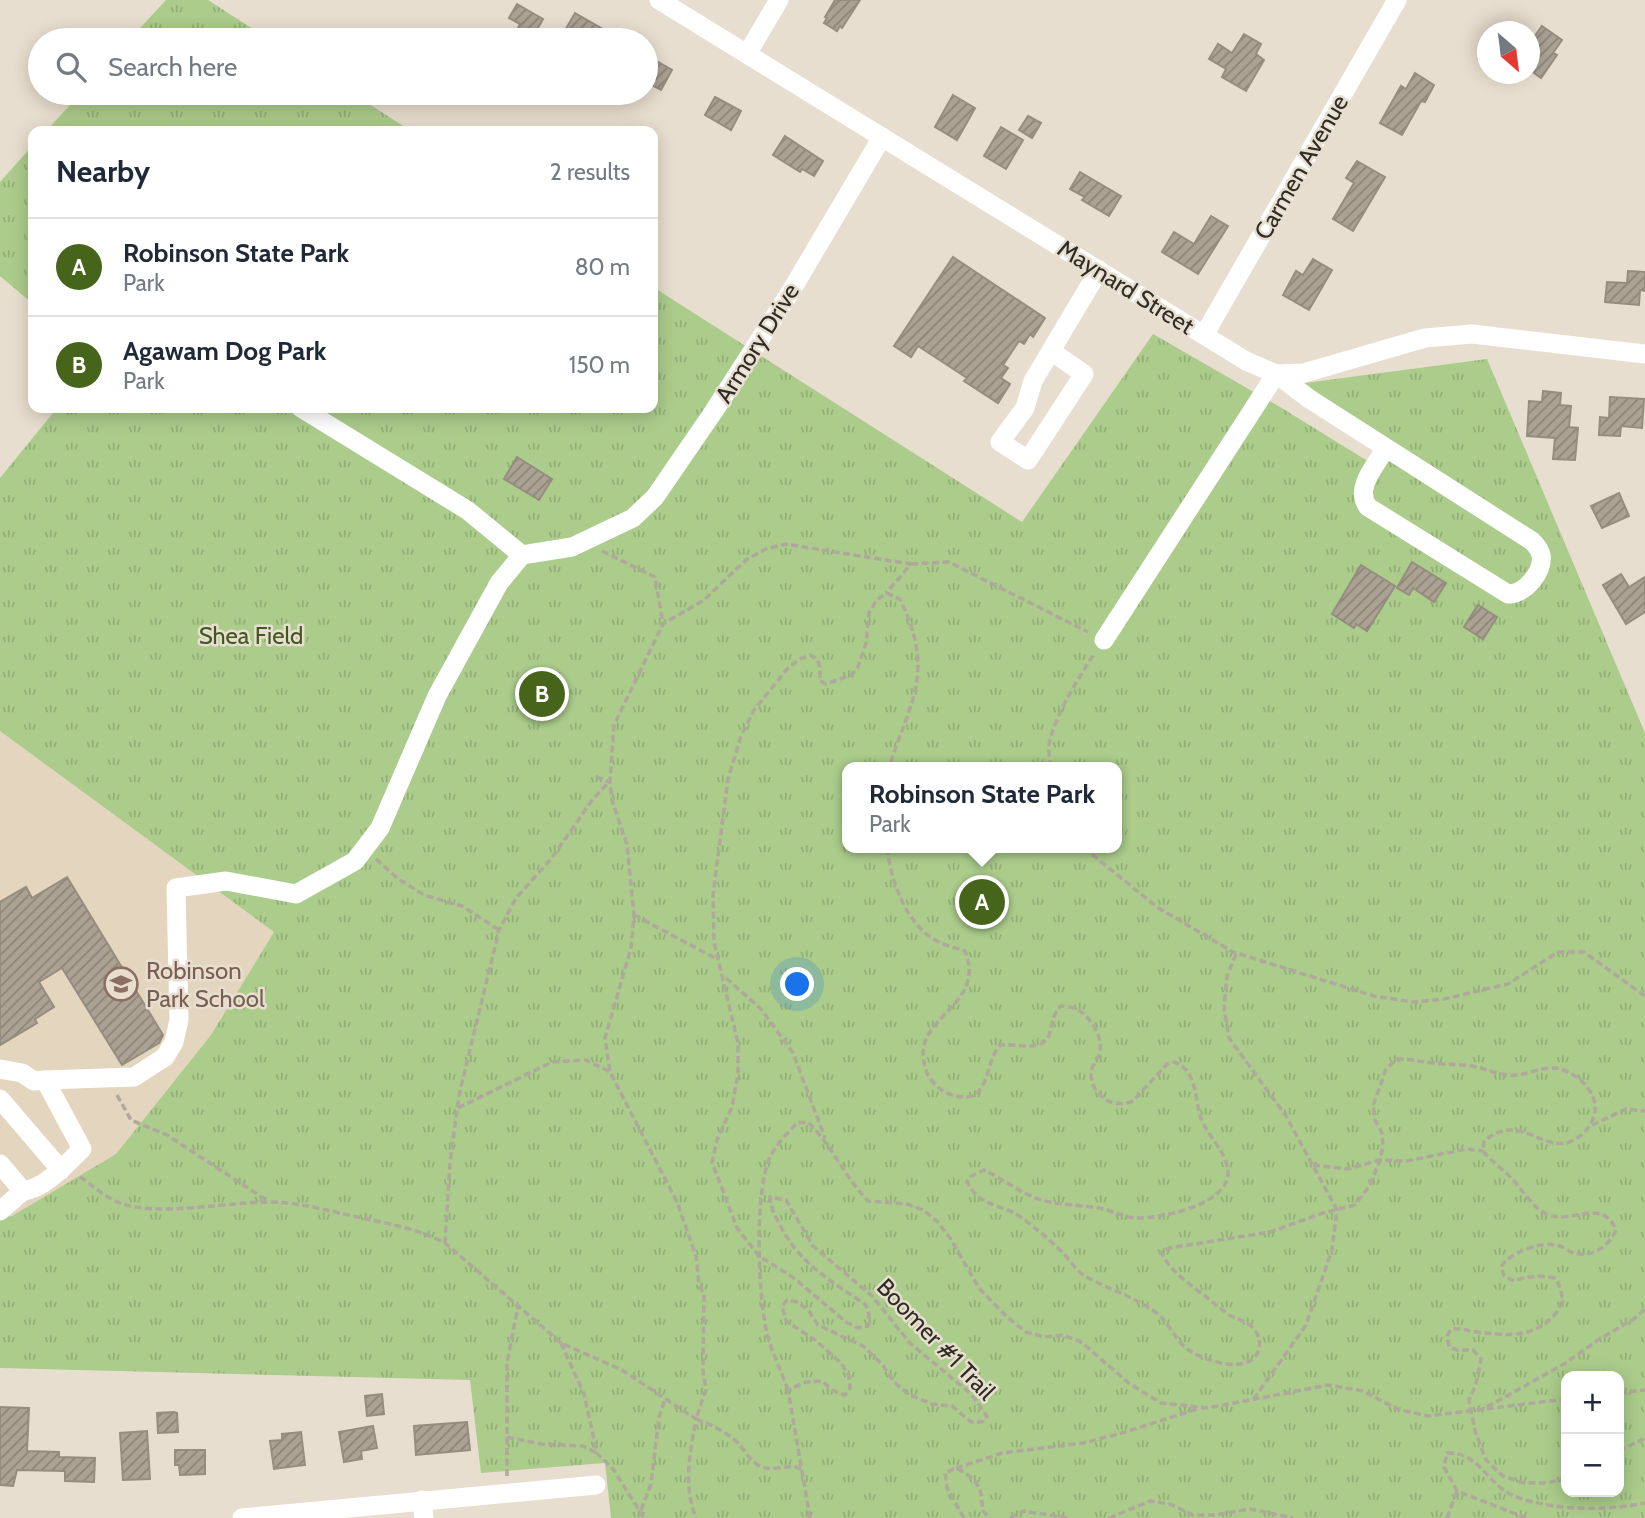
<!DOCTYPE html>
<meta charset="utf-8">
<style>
body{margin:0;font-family:Cabin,sans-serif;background:#f2f2f3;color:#1f2937}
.controls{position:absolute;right:21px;bottom:21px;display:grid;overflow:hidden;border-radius:14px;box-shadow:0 4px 18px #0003}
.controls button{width:63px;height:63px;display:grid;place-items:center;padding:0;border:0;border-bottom:2px solid #e0e1e3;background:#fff;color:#1f2937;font:35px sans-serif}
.compass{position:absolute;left:1477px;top:21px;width:63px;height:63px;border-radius:50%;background:#fff;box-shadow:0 4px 18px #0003;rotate:152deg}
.you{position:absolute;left:798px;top:985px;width:24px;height:24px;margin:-18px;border:5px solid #fff;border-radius:50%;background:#1a73e8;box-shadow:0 0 0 10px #1a73e833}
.badge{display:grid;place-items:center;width:46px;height:46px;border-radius:50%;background:#46651a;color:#fff;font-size:23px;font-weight:700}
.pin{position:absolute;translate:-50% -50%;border:4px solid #fff;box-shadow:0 2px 7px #0006}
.popup{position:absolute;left:842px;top:762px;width:280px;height:91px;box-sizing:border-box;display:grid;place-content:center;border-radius:14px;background:#fff;filter:drop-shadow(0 2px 5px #0005);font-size:23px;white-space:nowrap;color:#747a83}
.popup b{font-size:26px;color:#1f2937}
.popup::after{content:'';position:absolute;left:50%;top:100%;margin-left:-14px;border:14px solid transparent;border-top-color:#fff}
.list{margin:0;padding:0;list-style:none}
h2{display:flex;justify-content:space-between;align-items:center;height:91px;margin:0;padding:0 28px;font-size:30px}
h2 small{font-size:23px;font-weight:400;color:#747a83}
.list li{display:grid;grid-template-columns:46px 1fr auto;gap:21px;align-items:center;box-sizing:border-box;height:98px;padding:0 28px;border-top:2px solid #e0e1e3}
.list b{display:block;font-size:26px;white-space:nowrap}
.list p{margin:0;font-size:23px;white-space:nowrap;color:#747a83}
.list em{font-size:23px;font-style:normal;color:#747a83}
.icon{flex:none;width:38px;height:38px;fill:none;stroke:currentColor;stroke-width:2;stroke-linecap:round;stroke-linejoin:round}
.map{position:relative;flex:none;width:1645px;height:1518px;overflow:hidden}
.search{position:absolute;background:#fff;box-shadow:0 4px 18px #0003;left:28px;top:28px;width:630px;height:77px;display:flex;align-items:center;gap:18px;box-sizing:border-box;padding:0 24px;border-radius:38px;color:#747a83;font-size:26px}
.panel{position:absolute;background:#fff;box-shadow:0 4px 18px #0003;left:28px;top:126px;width:630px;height:287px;border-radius:14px}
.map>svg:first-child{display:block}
.built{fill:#e4d5bf}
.park{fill:url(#park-tufts);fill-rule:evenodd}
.building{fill:url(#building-hatch);stroke:#968d7f;stroke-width:2}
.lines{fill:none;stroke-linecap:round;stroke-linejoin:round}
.path{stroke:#b0a89c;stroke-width:3.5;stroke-dasharray:7 3.5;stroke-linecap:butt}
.minor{stroke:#fff;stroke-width:19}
.labels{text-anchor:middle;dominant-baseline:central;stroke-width:5;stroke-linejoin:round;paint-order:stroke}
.street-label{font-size:24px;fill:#2f2c26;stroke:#e8decf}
.park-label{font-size:24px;fill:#3e581f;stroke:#e8decf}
.education-label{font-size:24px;fill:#785e54;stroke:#e8decf;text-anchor:start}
</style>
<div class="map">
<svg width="1645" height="1518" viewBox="0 0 1645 1518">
<defs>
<pattern id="park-tufts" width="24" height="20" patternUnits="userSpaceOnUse" patternTransform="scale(1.75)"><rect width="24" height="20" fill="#abcc8b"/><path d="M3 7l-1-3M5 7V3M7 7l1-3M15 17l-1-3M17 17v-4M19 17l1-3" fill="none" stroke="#93af78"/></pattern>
<pattern id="building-hatch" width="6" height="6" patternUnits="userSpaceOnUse" patternTransform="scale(1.75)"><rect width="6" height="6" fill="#aca294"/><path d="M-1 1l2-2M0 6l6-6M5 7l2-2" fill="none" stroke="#8c8479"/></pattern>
</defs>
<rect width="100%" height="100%" fill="#e8decf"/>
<polygon class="built" points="0,731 274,932 211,1035 116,1154 12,1216 0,1218"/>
<g class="park">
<polygon points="166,0 208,0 270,40 129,40"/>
<polygon points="81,93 352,93 411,131 46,131"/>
<polygon points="33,145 33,304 0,276 0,182"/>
<path d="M653 287 1022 522 1153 334 1280 407 1366 460 1386 448 1305 383 1487 359 1645 733V1518H611L605 1463 481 1473 470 1380 0 1368V1218L12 1216 116 1154 211 1035 274 932 0 731V478L57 408H653ZM847 767H1117V848H847ZM1566 1376H1619V1492H1566Z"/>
</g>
<g class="building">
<polygon points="835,0 860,0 842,28 840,26 837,31 824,23 827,18 825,17"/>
<polygon points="517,4 543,19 532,38 517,30 520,24 509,18"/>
<polygon points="575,13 622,40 573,40 563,34"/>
<polygon points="1542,26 1562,40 1553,53 1557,55 1541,78 1530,70 1530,43"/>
<polygon points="1244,34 1261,44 1256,54 1264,60 1246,91 1222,77 1226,69 1209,59 1218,44 1232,53"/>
<polygon points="646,55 672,70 661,90 646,82"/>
<polygon points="1415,73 1434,85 1425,102 1421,101 1402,135 1380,123 1401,86 1406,89"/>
<polygon points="953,95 975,108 957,140 935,127"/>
<polygon points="715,97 741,111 731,130 705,115"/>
<polygon points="1028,116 1041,123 1032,138 1019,130"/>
<polygon points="1001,127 1023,140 1006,169 984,156"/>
<polygon points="785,136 823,161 814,176 802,169 800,172 773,155"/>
<polygon points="1357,161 1385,177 1353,231 1333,219 1354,183 1346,178"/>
<polygon points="1080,172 1121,196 1109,216 1082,200 1085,197 1070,189"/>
<polygon points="1211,216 1228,226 1198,274 1162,252 1174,232 1194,244"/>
<polygon points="953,257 1045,318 1033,337 1030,334 1024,344 1019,341 1003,365 1008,368 1001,378 1010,384 998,403 964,381 967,378 918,346 911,357 894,346"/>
<polygon points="1313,259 1332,270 1309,310 1283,295 1296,271 1303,275"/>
<polygon points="1628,271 1645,272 1645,291 1640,290 1639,305 1605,302 1607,282 1627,283"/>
<polygon points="1543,391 1561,393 1560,405 1571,406 1569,427 1578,428 1575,460 1553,459 1555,438 1527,436 1529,401 1542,402"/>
<polygon points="1610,397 1644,399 1642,428 1621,426 1620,436 1599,435 1600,417 1609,418"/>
<polygon points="517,457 552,479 539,500 504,479"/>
<polygon points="1619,493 1629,516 1602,528 1591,506"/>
<polygon points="1412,562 1446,583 1434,602 1413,588 1409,595 1397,588"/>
<polygon points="1361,565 1395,586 1367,631 1356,624 1354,628 1332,614"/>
<polygon points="1621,574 1629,587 1645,577 1645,612 1626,624 1603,585"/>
<polygon points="1478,605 1497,617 1483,639 1464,627"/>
<polygon points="67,877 163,1035 159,1043 122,1065 62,968 39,982 54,1007 35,1019 37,1023 0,1045 0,902 26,887 32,898"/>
<polygon points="382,1394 384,1414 367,1416 365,1396"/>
<polygon points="0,1407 29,1408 27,1451 59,1452 59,1457 95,1458 94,1482 65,1481 65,1471 17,1470 13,1486 0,1485"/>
<polygon points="174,1412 177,1413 178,1432 158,1433 157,1413"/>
<polygon points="467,1422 470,1450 416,1455 414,1426"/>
<polygon points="373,1426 377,1448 361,1451 362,1459 344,1462 339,1432"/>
<polygon points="147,1431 150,1479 123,1480 120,1433"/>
<polygon points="301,1432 305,1465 274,1469 270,1441 282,1440 282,1434"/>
<polygon points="175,1450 205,1450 205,1474 180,1475 179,1465 175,1465"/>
</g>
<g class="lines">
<g class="path">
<polyline points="602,551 655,577 663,624"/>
<polyline points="911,564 949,562 1088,632"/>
<path d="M1050 767C1050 760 1048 752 1049 745 1054 716 1078 679 1094 654"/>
<polyline points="596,777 610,782"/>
<path d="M887 848C891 881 906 926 939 942 946 946 957 948 965 951 988 1010 907 1015 926 1070 928 1078 939 1090 947 1093 992 1111 982 1066 1000 1045 1016 1043 1045 1054 1050 1032 1053 1021 1053 1014 1061 1006 1066 1007 1073 1007 1077 1009 1091 1017 1105 1039 1099 1055 1096 1063 1091 1066 1091 1075 1092 1096 1114 1110 1133 1101L1167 1064 1174 1062C1196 1069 1195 1096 1200 1116 1206 1135 1228 1152 1228 1173 1228 1205 1160 1219 1135 1218 1122 1217 1111 1210 1099 1208 1079 1205 1060 1205 1041 1200 1020 1193 1003 1179 984 1170L969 1177 967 1182C981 1209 1003 1203 1022 1218 1037 1229 1050 1240 1063 1253 1070 1260 1076 1271 1085 1276 1109 1290 1137 1297 1159 1315 1171 1326 1177 1343 1190 1351 1207 1362 1253 1376 1259 1348 1261 1339 1257 1331 1250 1325 1244 1321 1237 1319 1231 1316 1218 1308 1209 1298 1197 1290 1182 1278 1170 1270 1161 1252L1169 1248 1270 1232 1323 1213 1355 1205 1370 1185 1380 1160 1383 1146 1382 1133 1375 1120 1373 1106 1386 1069 1397 1059C1411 1059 1421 1062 1434 1063 1447 1065 1459 1064 1472 1066 1484 1068 1496 1074 1508 1075 1524 1077 1539 1067 1555 1068 1574 1070 1598 1091 1595 1111 1593 1124 1586 1133 1574 1140 1543 1156 1521 1110 1484 1141L1483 1151C1492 1162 1504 1170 1514 1181 1524 1192 1534 1210 1549 1215 1572 1224 1603 1197 1616 1230 1608 1248 1590 1259 1571 1252 1566 1250 1561 1245 1555 1245 1538 1242 1509 1253 1501 1267L1504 1276 1514 1281C1529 1276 1540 1275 1555 1278 1563 1290 1565 1302 1555 1314 1535 1338 1507 1336 1478 1332 1468 1331 1462 1328 1451 1329L1447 1336 1449 1347 1457 1350H1473L1481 1359 1476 1384 1469 1400 1475 1431 1486 1460 1503 1476 1524 1483H1547L1566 1478"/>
<polyline points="1084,848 1157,907 1233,952 1374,996 1413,1002 1444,999 1508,984 1558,952 1584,952 1645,996"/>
<polyline points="376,859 397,878 424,895 462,906 499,930"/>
<polyline points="634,915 717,959"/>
<polyline points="1236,954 1227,976 1224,1008 1229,1038 1286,1116 1337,1210 1332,1250 1306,1325 1253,1400"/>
<polyline points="726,978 761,1009 793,1053 825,1138"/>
<polyline points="117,1095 131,1120 167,1135 268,1201"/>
<polyline points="458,1108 552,1062 586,1060 610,1072"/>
<polyline points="1592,1125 1626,1109 1645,1111"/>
<polyline points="1313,1165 1348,1169 1380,1160 1406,1161 1467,1149 1483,1151"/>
<path d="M80 1177C92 1185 106 1198 120 1203 157 1217 228 1202 269 1202 297 1202 325 1210 353 1216 384 1223 417 1228 445 1243L561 1343 622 1370 696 1419C690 1451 683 1487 696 1518"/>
<polyline points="445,1243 450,1163 459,1095 499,930 516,898 551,859 593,799 608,783"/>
<polyline points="561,1343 584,1394 597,1453 613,1469 644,1518"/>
<path d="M788 1390C781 1370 770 1349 766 1329 758 1290 755 1199 768 1162 773 1147 787 1134 797 1123L808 1122C833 1147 844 1176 868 1201L907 1204 923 1210 937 1221 950 1238 979 1288 1007 1317 1026 1332 1044 1337 1063 1335 1081 1342 1130 1384 1161 1403 1208 1408 1328 1385 1363 1391 1397 1409 1428 1416 1566 1399"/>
<polyline points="1619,1393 1645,1390"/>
<polyline points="1487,1407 1564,1364 1598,1340 1634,1319 1645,1309"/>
<polyline points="507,1437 541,1444 583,1446 597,1453"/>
<polyline points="1619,1451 1645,1438"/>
<polyline points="956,1468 1002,1453 1083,1443 1122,1433 1197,1409"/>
<path d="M801 1469C788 1462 771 1474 758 1465 750 1460 745 1451 739 1444 727 1432 712 1425 696 1419L706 1389 703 1371 704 1295 699 1284 696 1256 677 1202 610 1072 605 1038 631 948 634 915 627 845 612 800 610 782 614 725 663 624 704 600 746 560 766 549 785 544 911 564 886 593"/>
<polyline points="507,1476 507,1363 518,1306"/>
<polyline points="641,1510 651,1484 659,1417 665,1399"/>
<path d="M810 1518 788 1390 806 1382 822 1381 832 1390 845 1395 850 1388 849 1376 841 1363 815 1340 786 1321 782 1306 787 1300 798 1302 809 1311 818 1325 863 1346 882 1364 894 1382 908 1394 932 1404 952 1406 971 1422H982L987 1416 971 1394 910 1343 872 1296 813 1246 786 1200 770 1197C771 1208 774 1214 779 1223 799 1264 830 1280 866 1305L869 1314 868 1326 858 1328 846 1322 794 1278 759 1256 737 1228 712 1162 717 1140 732 1107 738 1074V1043L714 942 713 895 728 779 741 736 754 710 788 668 800 659 810 655 817 659 820 667V681L826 684 851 675 858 667 866 643 869 613 876 601 886 593 900 599C935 673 912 697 889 767"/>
<path d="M964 1518 947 1488 945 1473 956 1468C976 1478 983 1487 982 1510L990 1518"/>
<polyline points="1010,1518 1023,1511 1069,1518"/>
<polyline points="1109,1518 1150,1501 1170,1504 1193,1515 1215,1515 1250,1509 1293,1518"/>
<polyline points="1447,1518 1457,1491"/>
<path d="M1526 1518 1457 1491 1444 1467 1447 1453C1480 1452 1487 1485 1514 1496 1553 1511 1604 1511 1645 1503"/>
</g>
<g class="minor">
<polyline points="659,0 1246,361 1276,374 1304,373 1425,338 1472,334 1645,354"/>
<polyline points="747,54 779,0"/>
<polyline points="1204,335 1397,0"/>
<polyline points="1051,351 1084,374 1028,460 1000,442 1025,408 1033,381 1099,270"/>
<polyline points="301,408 467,510 522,555"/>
<path d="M1104 640 1276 374 1308 398 1532 541C1536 545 1540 550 1541 555 1544 572 1524 595 1508 594L1368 507C1354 488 1376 465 1386 448"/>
<path d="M0 1069 22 1073 34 1081 45 1080 82 1149C66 1164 46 1188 23 1191L0 1164"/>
<polyline points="45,1080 134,1077 165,1057 174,1042 179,1020 176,888 226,881 296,894 355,861 380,828 437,696 499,583 522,555 572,547 633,518 655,497 714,411 791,291 882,137"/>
<polyline points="0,1099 61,1170"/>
<polyline points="0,1211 23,1191"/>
<polyline points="422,1500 424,1518"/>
<polyline points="242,1518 596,1485"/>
</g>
</g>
<defs>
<symbol id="school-ring" viewBox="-11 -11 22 22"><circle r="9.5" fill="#e8decf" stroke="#8d6e63" stroke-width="1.5"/><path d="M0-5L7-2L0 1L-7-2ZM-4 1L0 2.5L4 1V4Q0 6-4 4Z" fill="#8d6e63"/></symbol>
</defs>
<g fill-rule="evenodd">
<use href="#school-ring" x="102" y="965" width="38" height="38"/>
</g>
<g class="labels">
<g class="street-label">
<text transform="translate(1301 167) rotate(-60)">Carmen Avenue</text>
<text transform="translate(1126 287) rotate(32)">Maynard Street</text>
<text transform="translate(757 343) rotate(-58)">Armory Drive</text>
<text transform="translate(936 1339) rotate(46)">Boomer #1 Trail</text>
</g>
<g class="park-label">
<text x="251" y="635">Shea Field</text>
</g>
<g class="education-label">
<text x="146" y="970">Robinson<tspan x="146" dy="28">Park School</tspan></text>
</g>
</g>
</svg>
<div class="controls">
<button>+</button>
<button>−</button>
</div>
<svg class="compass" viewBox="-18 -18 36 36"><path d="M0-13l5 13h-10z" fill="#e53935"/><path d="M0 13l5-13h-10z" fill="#747a83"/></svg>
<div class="you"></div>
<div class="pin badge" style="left:982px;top:902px">A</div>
<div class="popup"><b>Robinson State Park</b>Park</div>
<div class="pin badge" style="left:542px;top:694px">B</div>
<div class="search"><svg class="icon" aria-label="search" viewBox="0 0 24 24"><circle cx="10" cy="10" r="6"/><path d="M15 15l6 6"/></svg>Search here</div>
<section class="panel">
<h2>Nearby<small>2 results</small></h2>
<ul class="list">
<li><span class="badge">A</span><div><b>Robinson State Park</b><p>Park</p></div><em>80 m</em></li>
<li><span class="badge">B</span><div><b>Agawam Dog Park</b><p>Park</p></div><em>150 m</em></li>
</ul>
</section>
</div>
